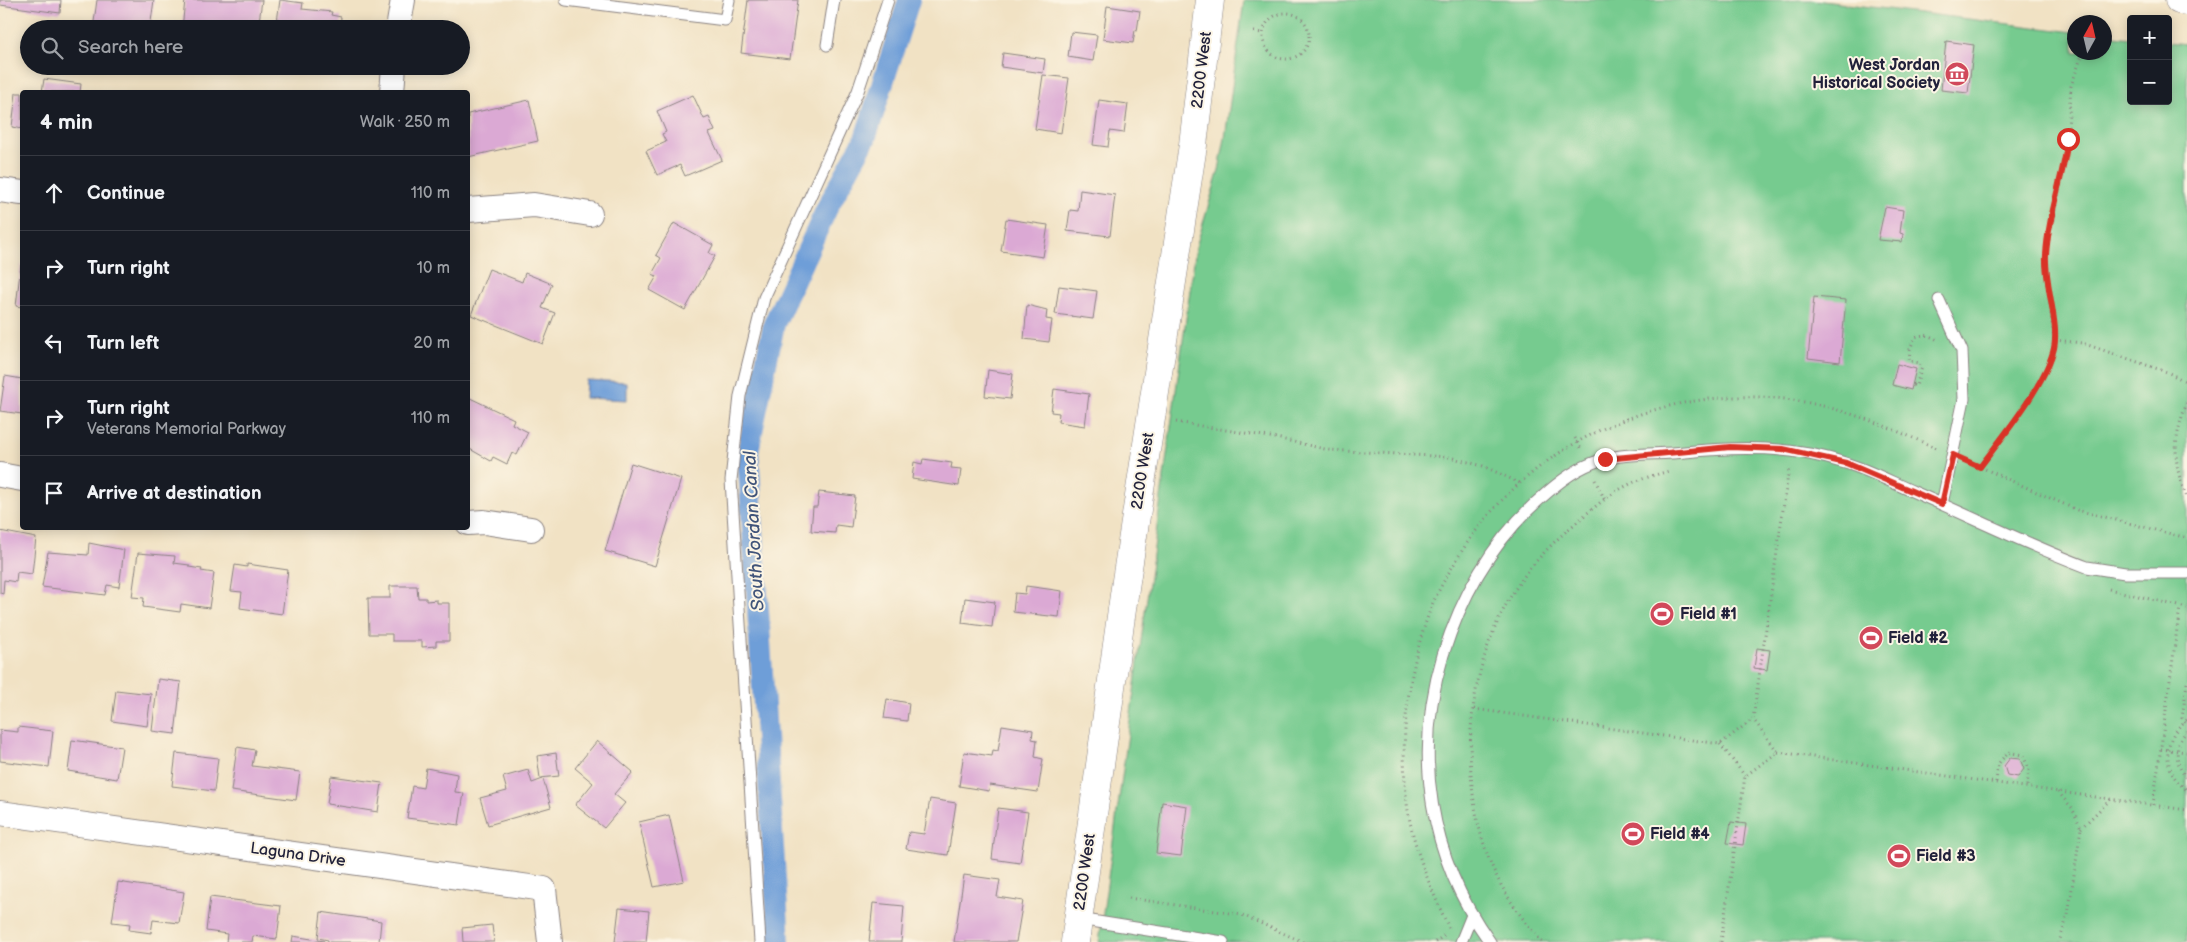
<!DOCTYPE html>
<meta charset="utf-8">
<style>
body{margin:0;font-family:"Balsamiq Sans",sans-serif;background:#20242c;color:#f1f3f6}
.controls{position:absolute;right:15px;top:15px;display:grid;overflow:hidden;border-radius:5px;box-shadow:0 2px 12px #0003}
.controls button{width:45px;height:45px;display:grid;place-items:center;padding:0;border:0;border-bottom:1px solid #363941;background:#171b24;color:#f1f3f6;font:25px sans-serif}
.compass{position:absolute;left:2067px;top:15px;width:45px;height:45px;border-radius:50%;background:#171b24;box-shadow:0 2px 12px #0003;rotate:8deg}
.stop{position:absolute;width:15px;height:15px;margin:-11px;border:4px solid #d93025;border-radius:50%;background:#fff}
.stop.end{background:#d93025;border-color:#fff;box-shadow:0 1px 5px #0008}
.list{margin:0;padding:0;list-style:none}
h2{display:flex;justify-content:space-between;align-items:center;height:65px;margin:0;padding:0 20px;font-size:21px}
h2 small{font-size:16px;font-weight:400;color:#9ea1a6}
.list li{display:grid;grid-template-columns:32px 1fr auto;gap:15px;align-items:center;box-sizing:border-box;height:75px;padding:0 20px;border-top:1px solid #363941}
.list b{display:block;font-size:19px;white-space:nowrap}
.list p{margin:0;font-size:16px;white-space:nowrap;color:#9ea1a6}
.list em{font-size:16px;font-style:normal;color:#9ea1a6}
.icon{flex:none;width:28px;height:28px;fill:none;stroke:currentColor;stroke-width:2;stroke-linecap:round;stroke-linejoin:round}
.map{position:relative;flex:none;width:2187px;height:942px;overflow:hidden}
.search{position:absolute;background:#171b24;box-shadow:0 2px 12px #0003;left:20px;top:20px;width:450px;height:55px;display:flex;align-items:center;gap:12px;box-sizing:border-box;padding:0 18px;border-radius:28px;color:#9ea1a6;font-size:19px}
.panel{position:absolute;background:#171b24;box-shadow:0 2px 12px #0003;left:20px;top:90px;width:450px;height:440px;border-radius:5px}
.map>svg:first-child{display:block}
.green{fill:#76cb8f;stroke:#4c7665}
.water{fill:#6e9ed8;stroke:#48608a}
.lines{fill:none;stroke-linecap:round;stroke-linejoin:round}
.canal{stroke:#6e9ed8;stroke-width:22}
.building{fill:#dba9d4}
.service-casing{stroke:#8a8280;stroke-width:13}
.minor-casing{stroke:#8a8280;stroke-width:26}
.tertiary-casing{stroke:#8a8280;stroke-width:29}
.primary-casing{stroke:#8a8280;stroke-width:29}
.path{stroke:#8a8280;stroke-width:3;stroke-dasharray:1 4;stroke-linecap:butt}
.service{stroke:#fff;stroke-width:11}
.minor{stroke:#fff;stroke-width:24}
.tertiary{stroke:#fff;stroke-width:28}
.primary{stroke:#fff;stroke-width:28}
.route{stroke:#d93025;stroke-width:6}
.labels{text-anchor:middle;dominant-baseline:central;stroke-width:4;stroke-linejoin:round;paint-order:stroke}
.poi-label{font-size:16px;font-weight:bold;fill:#22223b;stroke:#fcf5e5;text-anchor:start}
.street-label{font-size:16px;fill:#22223b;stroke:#fcf5e5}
.water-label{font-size:18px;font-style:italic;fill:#40547a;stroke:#fcf5e5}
</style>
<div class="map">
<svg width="2187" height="942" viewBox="0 0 2187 942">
<rect width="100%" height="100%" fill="#fcf5e5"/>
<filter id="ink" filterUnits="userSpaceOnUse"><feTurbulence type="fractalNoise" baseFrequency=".02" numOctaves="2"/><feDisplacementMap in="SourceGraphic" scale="10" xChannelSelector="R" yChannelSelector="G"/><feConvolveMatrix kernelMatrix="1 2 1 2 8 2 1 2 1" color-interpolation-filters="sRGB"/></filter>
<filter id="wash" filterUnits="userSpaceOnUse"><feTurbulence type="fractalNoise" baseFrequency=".0096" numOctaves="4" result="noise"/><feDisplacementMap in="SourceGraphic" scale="20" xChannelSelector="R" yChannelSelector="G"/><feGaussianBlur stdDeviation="1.12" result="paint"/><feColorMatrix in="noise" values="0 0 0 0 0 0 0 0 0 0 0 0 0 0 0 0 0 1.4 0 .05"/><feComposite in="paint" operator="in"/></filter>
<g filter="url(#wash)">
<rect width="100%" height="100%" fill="#f1e2c4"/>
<polygon class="green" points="1244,0 1814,0 2074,32 2074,52 2104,52 2105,35 2131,38 2131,101 2168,101 2168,42 2187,44 2187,942 1099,942 1196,247 1219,170 1225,138"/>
<polygon class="water" points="586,380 627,382 627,400 585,398"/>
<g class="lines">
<polyline class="canal" points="779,942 748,451 774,324 828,206 865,139 909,0"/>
</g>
<g id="blocks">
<g class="building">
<polygon points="0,0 61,0 60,13 0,5"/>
<polygon points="97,0 154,0 150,29 93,29"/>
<polygon points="185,0 262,0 258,29 182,29"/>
<polygon points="280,0 303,3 302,9 332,12 331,15 341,17 340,29 276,29"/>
<polygon points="748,0 798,0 790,59 741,53"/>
<polygon points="1107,6 1140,11 1137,31 1135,30 1133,43 1103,39"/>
<polygon points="1071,32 1097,35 1093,61 1068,57"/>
<polygon points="1946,41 1974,45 1968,93 1941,90"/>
<polygon points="1003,53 1045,59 1043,73 1001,67"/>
<polygon points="1043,75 1069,78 1061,133 1035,129"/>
<polygon points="44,79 81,84 80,92 42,92"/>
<polygon points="16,93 22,93 22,129 12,127"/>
<polygon points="693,95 704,119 709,117 715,131 709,133 722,160 685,176 680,165 657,175 646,151 666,142 662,134 666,132 657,111"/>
<polygon points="529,100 538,141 468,157 468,114"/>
<polygon points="1099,100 1128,104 1124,133 1110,131 1108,147 1093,145"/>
<polygon points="1080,190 1115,195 1110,236 1067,231 1070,210 1078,211"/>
<polygon points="1885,207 1903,210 1900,233 1903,234 1902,242 1878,240"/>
<polygon points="1006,219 1048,225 1043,257 1001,251"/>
<polygon points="674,223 713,245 709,253 715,256 685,310 649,290 657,276 652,274 661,258 656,255"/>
<polygon points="21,265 22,265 22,307 16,306"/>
<polygon points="489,269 522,282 525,273 552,284 542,308 555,313 543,344 471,315"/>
<polygon points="1059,286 1097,291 1093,319 1055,314"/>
<polygon points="1814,297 1846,300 1840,362 1808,358"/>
<polygon points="1027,305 1047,310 1046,319 1052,320 1049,342 1024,339"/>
<polygon points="1897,364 1916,369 1911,390 1892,385"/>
<polygon points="988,370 1013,374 1010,399 985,396"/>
<polygon points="5,376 22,379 22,414 0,411"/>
<polygon points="1054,389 1089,394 1085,426 1058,422 1059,413 1051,412"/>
<polygon points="468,397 514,419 512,424 528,432 517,455 512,453 507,464 493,457 491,461 468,448"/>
<polygon points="923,459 952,463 951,468 961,469 959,486 912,479 914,462 922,464"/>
<polygon points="631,463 681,479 655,566 605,551"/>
<polygon points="819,492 855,496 851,527 836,525 835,533 811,531 813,507 817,507"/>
<polygon points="0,531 36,538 32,574 17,572 16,582 4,580 3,594 0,593"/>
<polygon points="89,543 124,550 119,587 107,585 105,595 42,587 48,552 88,555"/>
<polygon points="138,553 175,556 174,563 189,565 189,567 202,569 201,571 214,573 209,608 181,604 180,612 143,607 144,598 132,597"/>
<polygon points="247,564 288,570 282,614 240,608 242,592 231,591 235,565 247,567"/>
<polygon points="390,586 417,586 418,598 426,598 426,601 437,600 437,603 449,603 449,641 436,641 436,646 422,647 422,641 392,641 392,634 369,634 368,598 390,598"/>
<polygon points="1026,586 1062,591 1059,617 1013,612 1015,593 1025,594"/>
<polygon points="965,598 995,602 992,627 962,623"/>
<polygon points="1757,648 1770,650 1767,670 1754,668"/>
<polygon points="158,679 181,682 175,734 152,731"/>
<polygon points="116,690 151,694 147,726 112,721"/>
<polygon points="887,699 909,703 907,721 884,718"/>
<polygon points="1002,725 1033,730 1032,739 1037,740 1035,757 1043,759 1038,792 990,785 989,791 959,786 964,752 992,756 993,750 998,751"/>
<polygon points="18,727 53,731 49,767 0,761 0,730 18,732"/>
<polygon points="72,740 122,747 117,779 68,771"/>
<polygon points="597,741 633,772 614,794 625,803 604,828 575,805 593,783 575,768"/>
<polygon points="237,747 255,750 252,766 300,772 296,800 231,791"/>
<polygon points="176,753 218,758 214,791 172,786"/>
<polygon points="556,753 559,776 540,778 537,756"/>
<polygon points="2010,758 2020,759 2024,769 2018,777 2007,775 2004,766"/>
<polygon points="426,768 457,774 455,792 464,793 459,825 407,818 412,786 423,788"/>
<polygon points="528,770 532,783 543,779 551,807 488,825 480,798 507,791 503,777"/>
<polygon points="331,776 382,783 378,812 327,804"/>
<polygon points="930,799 956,803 948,855 906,849 909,832 924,834"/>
<polygon points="1162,802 1187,806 1181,856 1156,853"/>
<polygon points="998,808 1028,812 1020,863 992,859"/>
<polygon points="669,815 684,881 654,887 639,822"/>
<polygon points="1731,822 1746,824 1743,845 1727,843"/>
<polygon points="964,875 1000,880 997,897 1023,901 1016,942 954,942"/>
<polygon points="118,882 184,892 179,923 153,920 151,933 129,930 130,924 112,922"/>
<polygon points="210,897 281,906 277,939 253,936 252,942 226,942 227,934 206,931"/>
<polygon points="873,903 904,906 901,942 869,942"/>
<polygon points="619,908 649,911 646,942 615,942"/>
<polygon points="321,912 381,921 379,942 328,942 328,940 318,938"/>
<polygon points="492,925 494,942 463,942 462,928"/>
<polygon points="293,936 324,941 324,942 292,942"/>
</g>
</g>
</g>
<g filter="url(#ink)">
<use href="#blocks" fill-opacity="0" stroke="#8a8280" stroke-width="1"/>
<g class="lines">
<defs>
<g id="service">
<polyline points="566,0 725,20 729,0"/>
<polyline points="827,45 834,0"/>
<polyline points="1939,300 1962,351 1964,399 1942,504"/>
<polyline points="1079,919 1223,942"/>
<polyline points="760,942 731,480 740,396 764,298 858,91 888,0"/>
<polyline points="1461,942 1472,915"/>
<path d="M1490 942C1429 857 1413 755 1443 655 1463 591 1497 534 1549 491 1565 477 1584 464 1605 459 1630 452 1659 455 1685 452 1740 446 1792 446 1845 463 1869 470 1891 482 1914 492 1972 517 2028 545 2087 567L2125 573H2187"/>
</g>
<g id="minor">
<polyline points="398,29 403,0"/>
<polyline points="392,92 394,66"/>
<polyline points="0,190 22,193"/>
<polyline points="468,210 534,205 590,214"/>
<polyline points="0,475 22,479"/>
<polyline points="468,523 484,522 531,529"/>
<polyline points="0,813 544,889 550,942"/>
</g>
<polyline id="tertiary" points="1075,942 1126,581 1193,145 1210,0"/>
<polyline id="primary" points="2179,0 2187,1"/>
</defs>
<use href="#service" class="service-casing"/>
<use href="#minor" class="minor-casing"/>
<use href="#tertiary" class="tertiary-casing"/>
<use href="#primary" class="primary-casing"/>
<g class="path">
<circle cx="1286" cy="36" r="23"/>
<polyline points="1254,32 1263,33"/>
<polyline points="2055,340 2082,343 2167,372 2187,382"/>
<path d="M1913 385 1916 386 1922 367 1920 363 1909 361 1910 349 1915 337C1924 334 1930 335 1939 341"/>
<path d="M2187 403C2173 438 2172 463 2187 498"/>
<polyline points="1176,422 1276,438 1329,450 1449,457 1483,466 1520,483"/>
<polyline points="1575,438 1582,451"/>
<polyline points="1967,461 2077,510 2187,538"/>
<polyline points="1980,467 2018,415 2041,378 2048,366 2055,345 2047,283 2046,252 2066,157 2071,86 2083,52"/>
<polyline points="1595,480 1605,500"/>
<polyline points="2109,589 2187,608"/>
<polyline points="2187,683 2182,718 2187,726"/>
<polyline points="1474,709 1720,744 1753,719"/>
<path d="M2187 720C2161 738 2162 772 2187 790"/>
<path d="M2187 731C2174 745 2174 764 2187 778"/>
<polyline points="1720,744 1745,776"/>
<polyline points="2161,749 2187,752"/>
<polyline points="1778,752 2187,810"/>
<polyline points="1996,782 1998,764 2008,752 2023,755 2029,769 2027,786"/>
<polyline points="2058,792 2072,808 2081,828 2068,915 2059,942"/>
<polyline points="2153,805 2180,607"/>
<polyline points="2081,828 2111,799"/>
<polyline points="1129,898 1242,915 1303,942"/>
<path d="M1449 928C1429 885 1410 841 1406 794 1400 731 1409 665 1432 605 1438 591 1446 577 1454 564 1516 456 1636 393 1759 397 1824 399 1880 423 1938 449"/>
<polyline points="1435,942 1446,934"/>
<path d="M1542 942C1520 917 1501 890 1489 859 1457 774 1466 665 1516 588 1532 563 1554 541 1577 522 1592 509 1608 495 1626 486 1639 479 1655 475 1669 471"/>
<polyline points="1721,942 1745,776 1778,752 1753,719 1789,468"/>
</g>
<use href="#service" class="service"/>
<use href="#minor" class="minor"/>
<use href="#tertiary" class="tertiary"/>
<use href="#primary" class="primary"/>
</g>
</g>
<g class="lines" filter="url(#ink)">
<path class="route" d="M1605 459 1730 447 1783 449 1846 463 1942 504 1953 455 1980 467C2003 436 2042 389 2053 352 2061 327 2044 284 2046 255 2048 216 2063 178 2068 139"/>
</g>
<defs>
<symbol id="museum-disc" viewBox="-11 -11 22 22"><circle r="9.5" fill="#d1495b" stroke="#fcf5e5"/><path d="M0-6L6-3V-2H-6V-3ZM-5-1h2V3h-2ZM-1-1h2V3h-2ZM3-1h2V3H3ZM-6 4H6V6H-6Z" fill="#fff"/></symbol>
<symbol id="stadium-disc" viewBox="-11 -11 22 22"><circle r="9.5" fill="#d1495b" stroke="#fcf5e5"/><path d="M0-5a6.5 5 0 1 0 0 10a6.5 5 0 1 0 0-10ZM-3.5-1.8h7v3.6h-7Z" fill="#fff"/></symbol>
</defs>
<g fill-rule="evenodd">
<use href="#museum-disc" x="1943" y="60" width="28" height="28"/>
<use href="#stadium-disc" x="1648" y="600" width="28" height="28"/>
<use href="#stadium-disc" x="1857" y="624" width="28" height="28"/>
<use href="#stadium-disc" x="1619" y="820" width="28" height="28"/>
<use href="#stadium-disc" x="1885" y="842" width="28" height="28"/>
</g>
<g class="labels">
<g class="poi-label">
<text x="1940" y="65" text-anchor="end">West Jordan<tspan x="1940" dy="18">Historical Society</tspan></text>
<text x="1680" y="614">Field #1</text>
<text x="1888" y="638">Field #2</text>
<text x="1650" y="834">Field #4</text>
<text x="1916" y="856">Field #3</text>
</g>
<g class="street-label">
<text transform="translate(1202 70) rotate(-83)">2200 West</text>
<text transform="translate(1143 471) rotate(-81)">2200 West</text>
<text transform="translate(298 855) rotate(8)">Laguna Drive</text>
<text transform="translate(1085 872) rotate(-82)">2200 West</text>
</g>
<g class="water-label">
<text transform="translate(754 531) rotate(-93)">South Jordan Canal</text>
</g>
</g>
</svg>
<div class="controls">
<button>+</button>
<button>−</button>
</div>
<svg class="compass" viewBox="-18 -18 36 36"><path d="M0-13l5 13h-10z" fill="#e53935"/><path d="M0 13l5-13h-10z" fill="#9ea1a6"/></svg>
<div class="stop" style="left:2068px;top:139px"></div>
<div class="stop end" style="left:1605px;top:459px"></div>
<div class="search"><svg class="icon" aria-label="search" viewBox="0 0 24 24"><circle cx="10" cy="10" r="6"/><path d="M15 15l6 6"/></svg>Search here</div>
<section class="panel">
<h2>4 min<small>Walk · 250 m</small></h2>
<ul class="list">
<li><svg class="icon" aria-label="ahead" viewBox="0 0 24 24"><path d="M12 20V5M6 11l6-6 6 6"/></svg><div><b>Continue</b></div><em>110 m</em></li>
<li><svg class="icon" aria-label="right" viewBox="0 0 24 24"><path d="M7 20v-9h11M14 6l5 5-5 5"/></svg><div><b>Turn right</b></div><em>10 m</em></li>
<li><svg class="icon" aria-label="left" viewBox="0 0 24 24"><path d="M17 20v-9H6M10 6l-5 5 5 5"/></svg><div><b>Turn left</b></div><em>20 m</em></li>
<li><svg class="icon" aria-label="right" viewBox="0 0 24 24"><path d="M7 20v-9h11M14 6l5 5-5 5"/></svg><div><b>Turn right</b><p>Veterans Memorial Parkway</p></div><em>110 m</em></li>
<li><svg class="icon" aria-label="arrive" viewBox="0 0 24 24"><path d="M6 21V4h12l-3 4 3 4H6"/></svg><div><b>Arrive at destination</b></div></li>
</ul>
</section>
</div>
